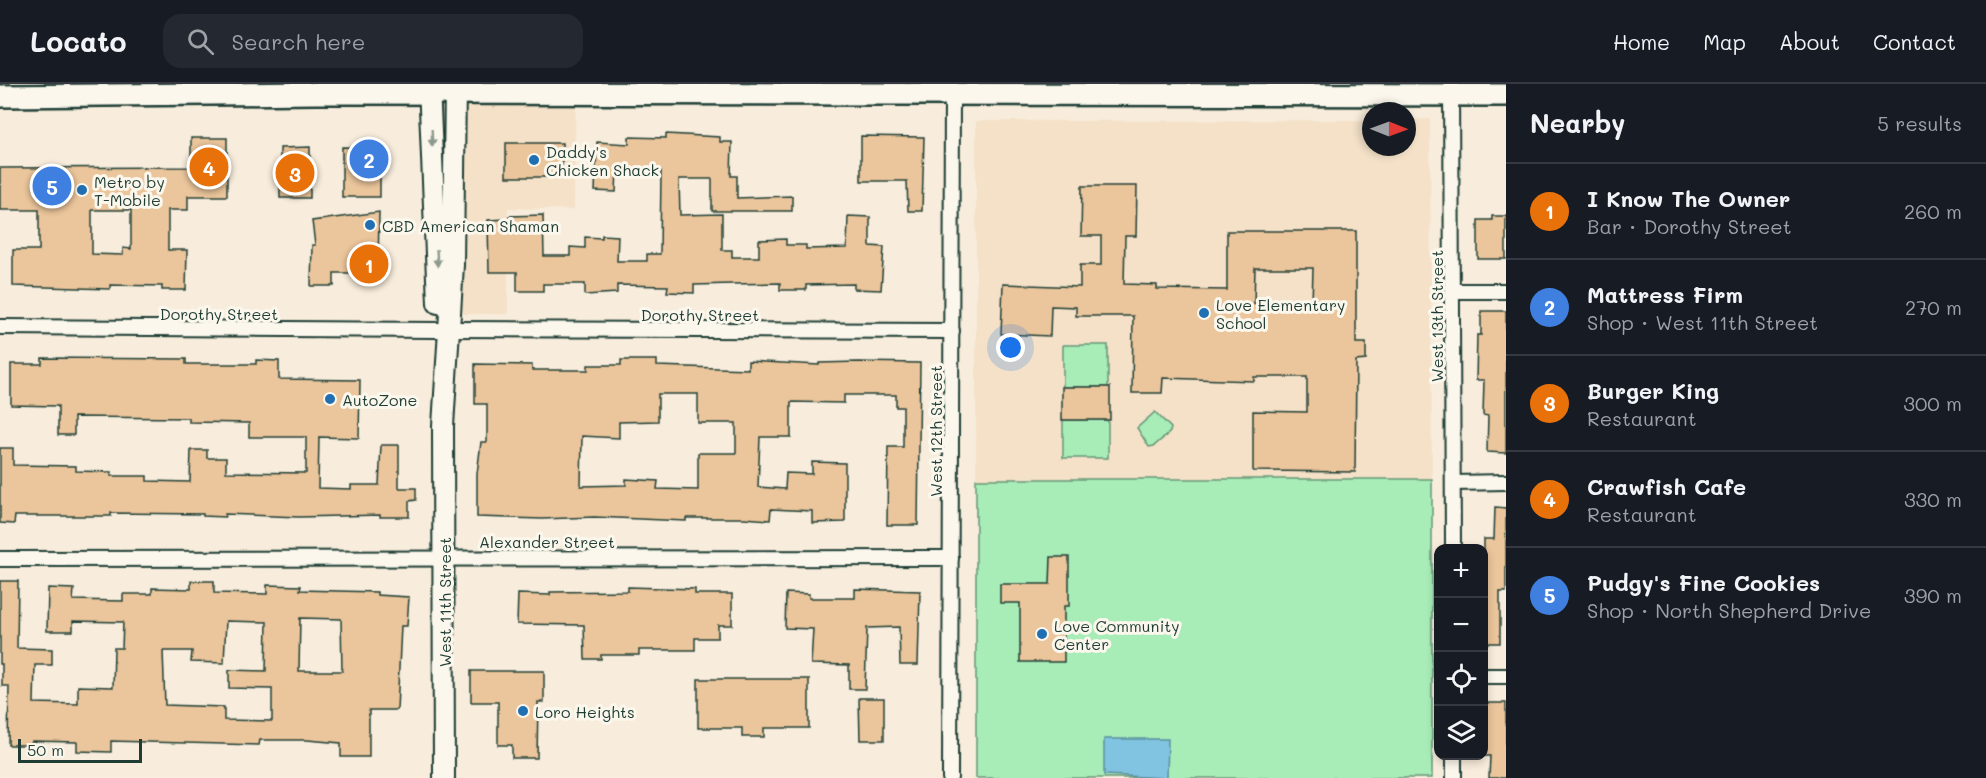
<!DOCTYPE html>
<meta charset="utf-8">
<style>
body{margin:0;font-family:Mali,sans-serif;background:#242831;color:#f1f3f6}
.controls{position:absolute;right:18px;bottom:18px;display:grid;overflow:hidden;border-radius:12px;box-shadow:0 3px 9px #0003}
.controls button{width:54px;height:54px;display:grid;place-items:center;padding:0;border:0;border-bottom:2px solid #363941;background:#171b24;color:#f1f3f6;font:30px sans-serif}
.compass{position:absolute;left:1362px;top:18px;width:54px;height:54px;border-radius:50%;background:#171b24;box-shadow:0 3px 9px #0003;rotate:91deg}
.scale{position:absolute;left:18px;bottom:15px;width:124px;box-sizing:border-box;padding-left:6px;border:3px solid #1f3d34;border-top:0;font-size:16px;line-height:21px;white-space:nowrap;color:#1f3d34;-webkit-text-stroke:4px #fbf7ec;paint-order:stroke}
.you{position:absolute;left:1011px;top:264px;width:21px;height:21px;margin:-15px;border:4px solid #fff;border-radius:50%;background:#1a73e8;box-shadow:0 0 0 9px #1a73e833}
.badge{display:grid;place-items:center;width:39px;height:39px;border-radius:50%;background:#d93025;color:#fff;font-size:20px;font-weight:700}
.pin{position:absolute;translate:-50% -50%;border:3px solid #fff;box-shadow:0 2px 6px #0006}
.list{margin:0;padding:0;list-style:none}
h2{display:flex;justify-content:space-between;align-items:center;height:78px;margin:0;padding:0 24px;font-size:26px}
h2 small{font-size:20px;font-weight:400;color:#9ea1a6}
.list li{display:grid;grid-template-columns:39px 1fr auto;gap:18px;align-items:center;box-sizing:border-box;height:96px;padding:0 24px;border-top:2px solid #363941}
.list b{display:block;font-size:22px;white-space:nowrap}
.list p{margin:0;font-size:20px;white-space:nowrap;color:#9ea1a6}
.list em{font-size:20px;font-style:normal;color:#9ea1a6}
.icon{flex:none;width:33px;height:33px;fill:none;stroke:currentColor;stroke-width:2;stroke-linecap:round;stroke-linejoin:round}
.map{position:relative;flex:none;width:1506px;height:694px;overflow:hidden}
header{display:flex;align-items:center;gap:36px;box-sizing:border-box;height:84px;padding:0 30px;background:#171b24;border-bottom:2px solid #363941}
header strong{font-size:28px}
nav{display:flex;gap:33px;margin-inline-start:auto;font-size:21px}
.search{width:420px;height:54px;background:#242831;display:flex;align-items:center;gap:15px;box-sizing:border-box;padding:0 21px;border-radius:18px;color:#9ea1a6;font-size:22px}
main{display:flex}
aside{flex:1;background:#171b24}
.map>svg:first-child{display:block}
.built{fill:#f4e1c8}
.green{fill:#a8edb8;stroke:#649576;stroke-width:1.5}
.water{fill:#81c4e2;stroke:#5a8e9c;stroke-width:1.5}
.building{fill:#ebc59b;stroke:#1f3d34;stroke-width:1.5;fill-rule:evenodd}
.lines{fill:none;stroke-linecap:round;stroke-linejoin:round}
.minor-casing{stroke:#1f3d34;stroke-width:18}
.secondary-casing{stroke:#1f3d34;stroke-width:24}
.primary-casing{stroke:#1f3d34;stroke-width:26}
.minor{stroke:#fbf7ec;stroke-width:14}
.secondary{stroke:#fbf7ec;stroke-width:20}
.primary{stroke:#fbf7ec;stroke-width:21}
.oneway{fill:#8d9a90}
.poi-dot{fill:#1f6fb2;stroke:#fbf7ec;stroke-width:2}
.labels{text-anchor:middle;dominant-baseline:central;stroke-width:6;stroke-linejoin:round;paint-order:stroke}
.poi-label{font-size:16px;fill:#1f3d34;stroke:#fbf7ec;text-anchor:start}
.street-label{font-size:16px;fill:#1f3d34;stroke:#fbf7ec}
</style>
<header>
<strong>Locato</strong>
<div class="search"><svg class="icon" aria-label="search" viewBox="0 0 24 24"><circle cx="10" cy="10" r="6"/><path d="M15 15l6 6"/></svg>Search here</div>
<nav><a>Home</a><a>Map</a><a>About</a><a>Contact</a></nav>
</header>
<main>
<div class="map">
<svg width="1506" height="694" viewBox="0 0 1506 694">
<rect width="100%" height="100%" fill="#f8eddc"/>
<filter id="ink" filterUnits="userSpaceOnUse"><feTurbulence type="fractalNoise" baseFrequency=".0167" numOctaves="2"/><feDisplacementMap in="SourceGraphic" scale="12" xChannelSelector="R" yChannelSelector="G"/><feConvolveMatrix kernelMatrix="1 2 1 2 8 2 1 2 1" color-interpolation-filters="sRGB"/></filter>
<g filter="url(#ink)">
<g class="built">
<polygon points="463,0 576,0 574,126 508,124 508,230 459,230"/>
<polygon points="1430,35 1432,395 976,395 976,37 1371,36 1371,63 1407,63 1407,36"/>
</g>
<g class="green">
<rect x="1063" y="261" width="45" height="42"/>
<polygon points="1155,328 1171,344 1170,348 1154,362 1149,363 1137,344"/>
<rect x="1063" y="336" width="45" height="38"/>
<rect x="976" y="395" width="456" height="299"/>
</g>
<polygon class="water" points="1104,655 1168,655 1167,694 1104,691"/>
<g class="building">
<polygon points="666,50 720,53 720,58 732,58 731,92 737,92 737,114 792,112 792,127 712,127 712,95 679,95 680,131 722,130 722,166 732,166 732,173 759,173 759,156 786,155 786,161 806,161 806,165 847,164 848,132 870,133 870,162 884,163 881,206 854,205 854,200 806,201 806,206 780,206 780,199 732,200 694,201 694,209 667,208 668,202 617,201 617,209 585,211 585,200 543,200 543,207 517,207 517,188 489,188 488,136 509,135 509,132 543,131 544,172 570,172 570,163 585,164 585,153 602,154 602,151 618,152 617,177 647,177 647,170 660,170 661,87 617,85 616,108 595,107 597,58 629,60 629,53 666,54"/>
<polygon points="861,52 924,53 922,127 908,127 907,97 861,97"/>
<path d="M191 54H227V112H188V126H168V166H187L186 206H162V202L110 201V205L13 202V166H39V126H0V84L191 83ZM92 126H131V165L123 164V171L92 170Z"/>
<rect x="506" y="59" width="56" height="34"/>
<polygon points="310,63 310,114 280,114 280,64"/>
<polygon points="342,63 380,64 380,113 342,113"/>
<path d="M1082 102H1137L1136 152H1125L1124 200 1157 201V205L1227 206V147H1356V259H1366V276L1356 277 1355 388 1253 387V327L1307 328V293H1254V297L1163 294 1162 309H1132L1133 232H1076V223L1051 222 1050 252 1001 250 1003 200 1080 203V181H1101V152H1081ZM1255 184H1313L1312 220H1254Z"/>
<polygon points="379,128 378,189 334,189 334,202 311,202 312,161 315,161 312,137"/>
<polygon points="1492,132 1506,132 1506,175 1478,175 1478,136 1492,136"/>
<polygon points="1481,227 1506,227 1506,369 1487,368 1488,332 1483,331 1484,296 1476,296 1477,251 1481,251"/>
<polygon points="42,274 186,275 186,280 256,280 256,276 279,277 279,295 360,296 359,354 319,353 318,404 351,405 351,401 379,401 381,361 399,361 399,404 416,404 416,416 409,417 409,433 380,433 380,431 299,433 225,430 225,433 203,432 203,430 111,429 111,432 15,432 14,440 0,439 0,364 13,364 13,381 76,382 76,387 111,388 111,392 147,392 147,397 190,398 191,366 207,366 207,374 226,374 226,388 306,389 306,353 249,353 249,339 189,338 189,334 74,333 74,351 58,351 58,322 11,321 11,280 42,280"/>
<path d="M621 276H657V282L748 285V277L819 281V279L858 278 920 279 918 441H887L888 363H903V323H896V311H844V319L791 318V353H760L758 403 785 405 786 389 812 390V378L845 379V438L812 439V427L771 425 770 436 744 434H686V437L594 433 542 435 477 433V390L481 358H487V320H475V280L532 281V286H588V281H621ZM658 310H698V339H736V369H698V406L657 405 658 397 626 395V401L581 402 582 352 619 354V338L658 337Z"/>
<rect x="1062" y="303" width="48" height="33"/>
<polygon points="1495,423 1506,424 1506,508 1500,508 1500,559 1484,559 1484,455 1494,455"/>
<polygon points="1051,473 1069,473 1069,522 1064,522 1064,578 1020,578 1020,519 1000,519 1000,500 1050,500"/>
<path d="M0 497H18L17 564 52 565V581H35L34 619 78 620V602L113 603 114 564H122L123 538 73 537V547H47L48 504 74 505 73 516 123 517V510H152V504L191 505V497H214V509L267 510V501L301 502 300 506 377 508V511L409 513 407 542H401L397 626H369V673H341V659L307 656H260L259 661 111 657V668L77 667V658L32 657 31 661H8L9 602H2V580H0ZM300 534 341 535 342 587H299ZM226 537 267 538 266 587 229 586V604L272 605V637L224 636V623L165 621 163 567H192L191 578 224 579Z"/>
<polygon points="628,503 695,505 695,510 732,510 732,541 718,541 718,554 695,554 695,566 639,566 639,571 601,571 601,575 585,575 584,541 517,540 518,510 550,511 550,508 628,507"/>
<polygon points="855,505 920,507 918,581 900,581 899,543 867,544 865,605 849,605 849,581 811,580 813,545 785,544 786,509 809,510 809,514 855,514"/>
<polygon points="471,587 544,587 544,618 538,618 537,674 512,674 512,661 498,661 498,618 471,618"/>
<polygon points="698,595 809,595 809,644 764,644 764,653 742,653 742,644 698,644"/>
<polygon points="859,614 884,614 884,656 860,656"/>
<polygon points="1484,619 1506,619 1506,694 1489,694 1490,672 1484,672"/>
</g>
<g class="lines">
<defs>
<g id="minor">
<polyline points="1451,0 1453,464"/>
<polyline points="1452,207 1506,207"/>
<polyline points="0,243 438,246"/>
<polyline points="448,245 952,247"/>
<polyline points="1453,399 1506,398"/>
<polyline points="0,475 951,474"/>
<polyline points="1484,592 1506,592"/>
<polyline points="1454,672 1454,694"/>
<polyline points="950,694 952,3"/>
</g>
<g id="secondary">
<polyline points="429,0 438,219"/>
<polyline points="444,694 443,342 453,181 455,0"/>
</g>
<polyline id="primary" points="0,12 317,9 1506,11"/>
</defs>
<use href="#minor" class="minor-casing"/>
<use href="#secondary" class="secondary-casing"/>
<use href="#primary" class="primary-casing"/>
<use href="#minor" class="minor"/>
<use href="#secondary" class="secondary"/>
<use href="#primary" class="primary"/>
</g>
<defs><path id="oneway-solid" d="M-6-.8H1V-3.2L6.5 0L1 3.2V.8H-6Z" transform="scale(1.5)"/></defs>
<g class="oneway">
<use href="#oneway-solid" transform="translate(432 54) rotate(88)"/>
<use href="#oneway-solid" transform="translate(437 174) rotate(87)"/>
</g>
</g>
<g class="poi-dot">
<circle cx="534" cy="76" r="6"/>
<circle cx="82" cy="106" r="6"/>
<circle cx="370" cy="141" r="6"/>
<circle cx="1204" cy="229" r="6"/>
<circle cx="330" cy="315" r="6"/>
<circle cx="1042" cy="550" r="6"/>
<circle cx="523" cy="627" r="6"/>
</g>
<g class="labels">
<g class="poi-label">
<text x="546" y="67">Daddy's<tspan x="546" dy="18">Chicken Shack</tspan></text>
<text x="94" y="97">Metro by<tspan x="94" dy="18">T-Mobile</tspan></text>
<text x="382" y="141">CBD American Shaman</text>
<text x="1216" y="220">Love Elementary<tspan x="1216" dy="18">School</tspan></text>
<text x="342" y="315">AutoZone</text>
<text x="1054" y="541">Love Community<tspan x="1054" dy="18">Center</tspan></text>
<text x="535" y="627">Loro Heights</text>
</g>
<g class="street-label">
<text x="219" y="229">Dorothy Street</text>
<text x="700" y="230">Dorothy Street</text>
<text transform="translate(1436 232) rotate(-90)">West 13th Street</text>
<text transform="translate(935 347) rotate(-90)">West 12th Street</text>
<text x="547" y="457">Alexander Street</text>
<text transform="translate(444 518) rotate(-90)">West 11th Street</text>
</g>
</g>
</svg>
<div class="controls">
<button>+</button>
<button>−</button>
<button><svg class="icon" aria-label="locate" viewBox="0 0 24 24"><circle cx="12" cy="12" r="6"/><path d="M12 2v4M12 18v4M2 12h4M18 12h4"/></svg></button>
<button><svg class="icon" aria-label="layers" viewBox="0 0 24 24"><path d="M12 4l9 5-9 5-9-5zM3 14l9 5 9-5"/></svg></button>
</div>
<svg class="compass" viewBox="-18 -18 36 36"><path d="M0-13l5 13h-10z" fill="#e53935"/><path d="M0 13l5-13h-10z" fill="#9ea1a6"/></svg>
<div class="scale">50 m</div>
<div class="you"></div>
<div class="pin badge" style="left:369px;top:180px;background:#e8710a">1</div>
<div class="pin badge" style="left:369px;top:75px;background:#3f7fe0">2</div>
<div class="pin badge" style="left:295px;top:89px;background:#e8710a">3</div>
<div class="pin badge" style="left:209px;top:83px;background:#e8710a">4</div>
<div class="pin badge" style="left:52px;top:102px;background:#3f7fe0">5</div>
</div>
<aside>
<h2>Nearby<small>5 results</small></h2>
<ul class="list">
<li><span class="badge" style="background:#e8710a">1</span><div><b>I Know The Owner</b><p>Bar · Dorothy Street</p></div><em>260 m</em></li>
<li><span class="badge" style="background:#3f7fe0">2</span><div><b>Mattress Firm</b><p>Shop · West 11th Street</p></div><em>270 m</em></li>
<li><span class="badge" style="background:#e8710a">3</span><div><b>Burger King</b><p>Restaurant</p></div><em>300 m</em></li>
<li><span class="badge" style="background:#e8710a">4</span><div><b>Crawfish Cafe</b><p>Restaurant</p></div><em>330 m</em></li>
<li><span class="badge" style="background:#3f7fe0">5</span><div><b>Pudgy's Fine Cookies</b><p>Shop · North Shepherd Drive</p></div><em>390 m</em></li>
</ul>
</aside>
</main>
